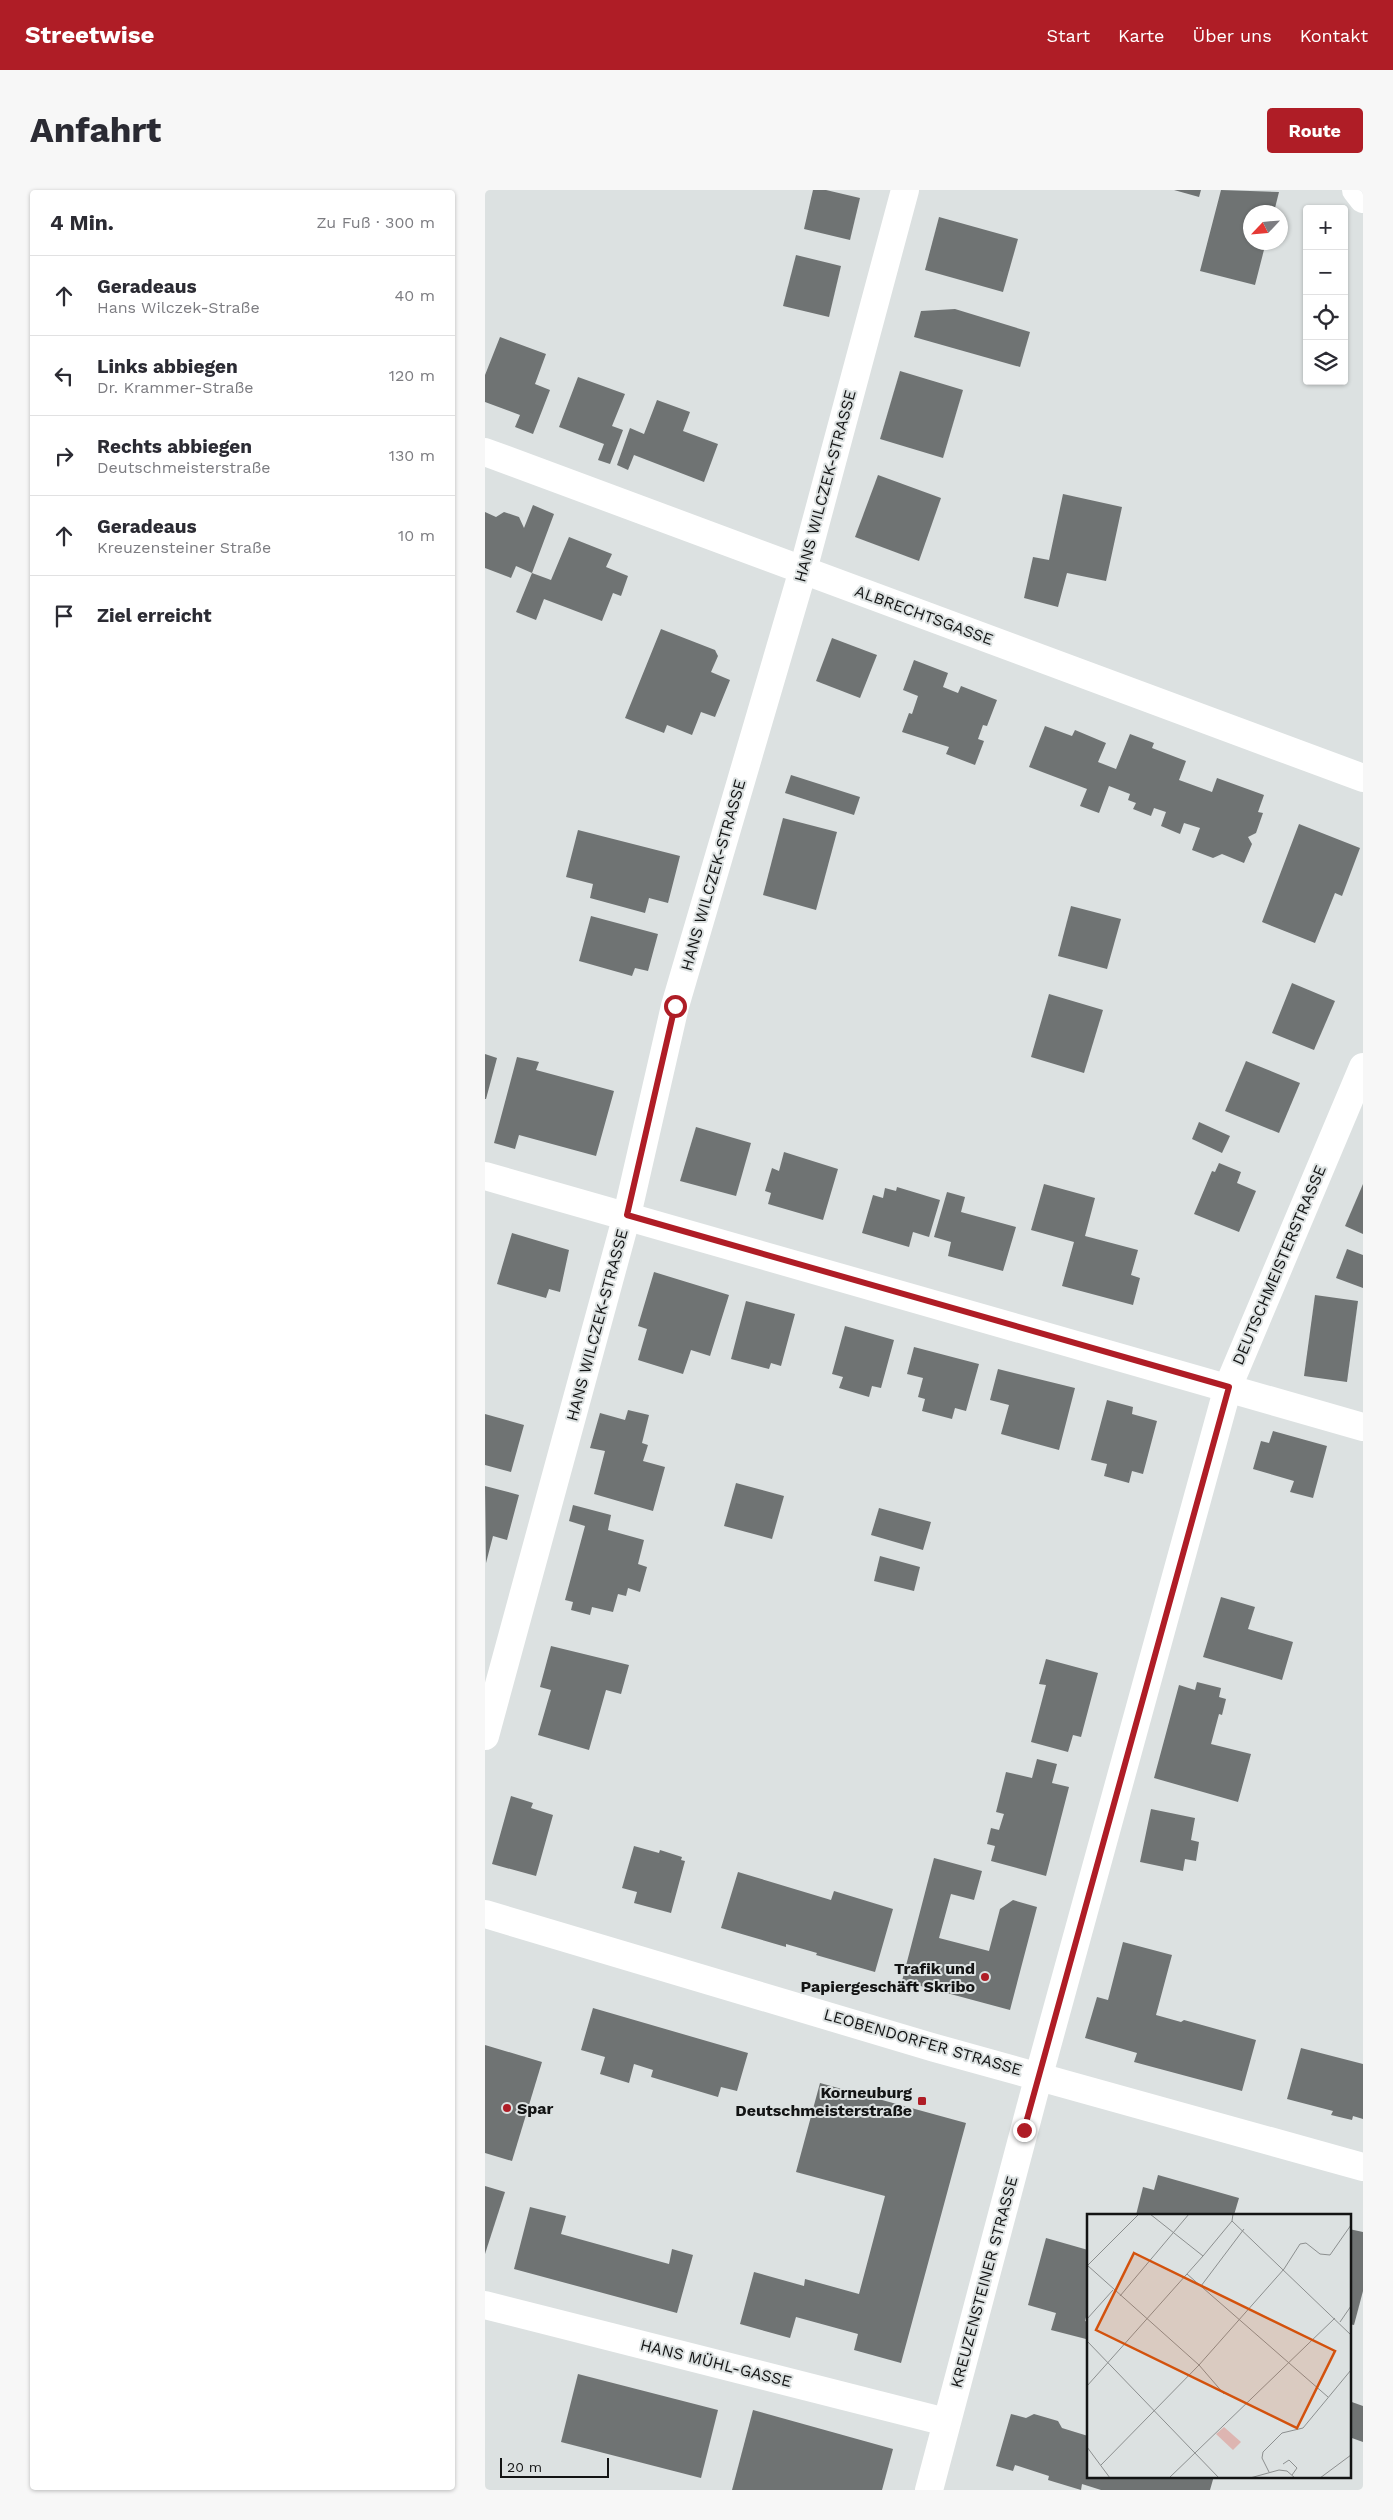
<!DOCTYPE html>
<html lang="de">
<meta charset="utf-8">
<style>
body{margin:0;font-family:"Work Sans",sans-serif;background:#f7f7f7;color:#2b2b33}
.controls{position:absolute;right:15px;top:15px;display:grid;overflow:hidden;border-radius:5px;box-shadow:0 1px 4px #0004}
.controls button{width:45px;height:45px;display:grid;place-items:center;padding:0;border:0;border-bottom:1px solid #e1e1e2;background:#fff;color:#2b2b33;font:25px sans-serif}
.compass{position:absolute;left:758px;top:15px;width:45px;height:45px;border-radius:50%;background:#fff;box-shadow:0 1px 4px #0004;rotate:244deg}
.scale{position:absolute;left:15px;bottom:12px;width:109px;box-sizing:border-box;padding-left:5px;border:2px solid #131414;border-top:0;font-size:14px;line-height:18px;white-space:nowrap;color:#131414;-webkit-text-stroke:4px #dce1e1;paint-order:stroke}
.stop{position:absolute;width:15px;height:15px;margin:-11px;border:4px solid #af1d26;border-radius:50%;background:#fff}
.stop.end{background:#af1d26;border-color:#fff;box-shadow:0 1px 5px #0008}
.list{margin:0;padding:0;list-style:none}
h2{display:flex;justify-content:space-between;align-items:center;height:65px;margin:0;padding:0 20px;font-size:21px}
h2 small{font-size:16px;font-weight:400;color:#7c7c81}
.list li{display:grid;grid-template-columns:32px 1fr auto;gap:15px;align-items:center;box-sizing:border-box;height:80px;padding:0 20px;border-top:1px solid #e1e1e2}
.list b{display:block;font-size:19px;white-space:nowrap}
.list p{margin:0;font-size:16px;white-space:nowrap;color:#7c7c81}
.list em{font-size:16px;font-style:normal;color:#7c7c81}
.icon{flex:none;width:28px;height:28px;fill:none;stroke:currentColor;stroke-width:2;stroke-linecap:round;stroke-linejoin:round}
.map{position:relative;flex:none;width:878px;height:2300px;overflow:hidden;border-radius:5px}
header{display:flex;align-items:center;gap:30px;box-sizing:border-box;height:70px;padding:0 25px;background:#af1d26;color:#fff}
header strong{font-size:24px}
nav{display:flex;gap:28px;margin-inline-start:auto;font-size:18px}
.intro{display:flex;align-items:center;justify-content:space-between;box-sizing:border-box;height:120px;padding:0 30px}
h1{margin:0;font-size:35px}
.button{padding:12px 22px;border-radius:5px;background:#af1d26;color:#fff;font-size:18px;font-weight:700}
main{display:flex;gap:30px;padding:0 30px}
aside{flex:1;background:#fff;border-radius:5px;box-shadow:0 1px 4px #0004}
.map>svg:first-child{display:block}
.building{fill:#6f7373}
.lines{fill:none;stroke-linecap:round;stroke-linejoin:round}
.minor{stroke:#fff;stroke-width:28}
.major{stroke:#fff;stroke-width:28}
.route{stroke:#af1d26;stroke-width:6}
.poi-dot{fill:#af1d26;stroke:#dce1e1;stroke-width:2}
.labels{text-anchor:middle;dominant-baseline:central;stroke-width:4;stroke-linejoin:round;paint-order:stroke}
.street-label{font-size:16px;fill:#131414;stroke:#dce1e1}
.poi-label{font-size:16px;font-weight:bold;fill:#131414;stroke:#dce1e1;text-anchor:end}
.inset-road{fill:none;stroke:#8c8f8f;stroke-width:1}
.view{fill:#d3520d;fill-opacity:0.15;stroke:#d3520d;stroke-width:2.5}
.inset-edge{fill:none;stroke:#131414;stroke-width:2.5}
</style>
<header>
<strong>Streetwise</strong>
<nav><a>Start</a><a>Karte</a><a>Über uns</a><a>Kontakt</a></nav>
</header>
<div class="intro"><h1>Anfahrt</h1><a class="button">Route</a></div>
<main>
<aside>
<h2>4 Min.<small>Zu Fuß · 300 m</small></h2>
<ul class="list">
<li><svg class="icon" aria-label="ahead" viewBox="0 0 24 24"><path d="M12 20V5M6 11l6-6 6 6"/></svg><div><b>Geradeaus</b><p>Hans Wilczek-Straße</p></div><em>40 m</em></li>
<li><svg class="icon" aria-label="left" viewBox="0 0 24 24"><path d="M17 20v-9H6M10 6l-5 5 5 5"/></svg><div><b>Links abbiegen</b><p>Dr. Krammer-Straße</p></div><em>120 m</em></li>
<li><svg class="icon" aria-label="right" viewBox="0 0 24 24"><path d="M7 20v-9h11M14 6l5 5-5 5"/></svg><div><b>Rechts abbiegen</b><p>Deutschmeisterstraße</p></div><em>130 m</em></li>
<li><svg class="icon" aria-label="ahead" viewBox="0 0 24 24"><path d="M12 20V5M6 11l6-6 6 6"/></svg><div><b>Geradeaus</b><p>Kreuzensteiner Straße</p></div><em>10 m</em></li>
<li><svg class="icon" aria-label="arrive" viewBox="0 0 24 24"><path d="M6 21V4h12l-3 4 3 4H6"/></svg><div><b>Ziel erreicht</b></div></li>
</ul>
</aside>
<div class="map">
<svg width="878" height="2300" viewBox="0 0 878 2300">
<rect width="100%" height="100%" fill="#dce1e1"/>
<g class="building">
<polygon points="328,0 341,0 375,8 365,50 319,39"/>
<polygon points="689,0 716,0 714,7"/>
<polygon points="736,0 794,2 789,22 766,22 766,52 781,52 770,95 715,81"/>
<polygon points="454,27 533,49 518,102 440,80"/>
<polygon points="311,65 356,76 344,127 298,116"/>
<polygon points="470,119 545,142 535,177 429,147 436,121"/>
<polygon points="15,147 61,164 50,194 65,200 48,244 30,237 35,225 0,212 0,185"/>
<polygon points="415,181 478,200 458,268 395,249"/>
<polygon points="93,187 140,204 127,236 138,240 125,274 113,270 119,254 74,237"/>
<polygon points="172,210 205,222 198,241 233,254 219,292 149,265 143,280 132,275 145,238 159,244"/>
<polygon points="393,285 456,308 434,371 370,347"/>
<polygon points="578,304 637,317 621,391 582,383 573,417 539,408 548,367 564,370"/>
<polygon points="48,315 69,324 47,383 31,376 26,388 0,378 0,322 11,327 19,322 34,327 39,338"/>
<polygon points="84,347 127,364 121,377 143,386 136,406 128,403 117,431 59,409 51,430 31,422 47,383 66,390"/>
<polygon points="176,439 230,460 233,466 226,482 245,490 230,527 216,522 207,545 182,535 179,543 140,528"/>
<polygon points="347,448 392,465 375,508 331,491"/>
<polygon points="429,470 463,483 458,497 473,503 476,496 512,510 502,536 498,535 493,549 499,551 490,575 461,564 464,557 417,542 424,523 427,524 433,506 418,500"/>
<polygon points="560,536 587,546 590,540 621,553 613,572 631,579 645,544 669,553 667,558 701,571 694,590 727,602 732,588 779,605 773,622 778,623 771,643 763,647 767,654 759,673 737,664 728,668 707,660 715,638 699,633 695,644 676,636 681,622 669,618 666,626 648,619 651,613 643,610 645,604 624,596 614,623 595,616 602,599 544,577"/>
<polygon points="306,585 375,607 369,625 300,603"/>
<polygon points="298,628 352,642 331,720 278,705"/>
<polygon points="814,634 875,658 857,706 850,703 830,753 777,732"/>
<polygon points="93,640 195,666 183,713 164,708 160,723 105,708 108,694 81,687"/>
<polygon points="586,716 636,729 622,779 573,766"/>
<polygon points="106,726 173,744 163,781 150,778 147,786 94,771"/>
<polygon points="807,793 850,811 829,860 787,843"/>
<polygon points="564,804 618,820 599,883 546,867"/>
<polygon points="0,864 12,868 1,909 0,909"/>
<polygon points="32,867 54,872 51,880 129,901 111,966 34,945 30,959 9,953"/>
<polygon points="761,871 815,893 794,943 740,921"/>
<polygon points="714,932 745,946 737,963 707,949"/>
<polygon points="211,937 266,953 251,1006 195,991"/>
<polygon points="299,962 353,979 338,1030 283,1014 286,1003 280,1001 287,978 294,981"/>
<polygon points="734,973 756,982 752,993 771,1001 754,1042 709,1024 727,981 730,982"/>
<polygon points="559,994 610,1008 600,1046 653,1060 646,1085 655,1088 648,1115 577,1096 589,1052 546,1040"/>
<polygon points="878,994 878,1044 860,1036"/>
<polygon points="412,997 455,1010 444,1047 428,1042 424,1057 377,1043 388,1005 398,1008 400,998 411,1001"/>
<polygon points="462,1002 480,1007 476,1022 531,1037 518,1081 463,1066 466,1052 449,1047"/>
<polygon points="27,1043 84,1060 75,1102 64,1099 61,1108 12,1094"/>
<polygon points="862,1059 878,1065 878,1098 851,1088"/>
<polygon points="169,1082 244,1105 225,1166 206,1160 198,1184 153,1170 162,1139 153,1136"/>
<polygon points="830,1105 873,1111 862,1192 819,1186"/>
<polygon points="261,1111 310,1124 296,1176 286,1173 284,1179 246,1169"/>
<polygon points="360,1136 409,1150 396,1198 387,1196 384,1207 354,1198 358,1187 347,1184"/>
<polygon points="429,1157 494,1174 481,1221 470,1218 467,1229 437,1221 440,1209 433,1207 438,1188 422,1184"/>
<polygon points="513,1179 590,1198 574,1260 516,1244 524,1215 505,1210"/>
<polygon points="622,1210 648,1217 647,1224 672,1231 658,1284 647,1281 644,1293 619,1286 622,1274 606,1270"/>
<polygon points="143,1220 164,1225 157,1253 163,1255 158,1271 180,1277 168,1321 109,1304 120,1261 105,1258 115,1223 140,1230"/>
<polygon points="0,1224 39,1235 26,1282 0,1275"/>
<polygon points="788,1241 842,1256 828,1308 805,1302 809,1291 768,1279 776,1251 784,1253"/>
<polygon points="251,1293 299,1306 287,1349 239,1336"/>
<polygon points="0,1296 34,1305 22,1350 8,1346 1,1373"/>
<polygon points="88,1315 126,1325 123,1340 159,1350 153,1374 162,1377 155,1402 143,1398 141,1406 133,1404 128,1422 107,1417 105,1425 86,1420 88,1412 80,1410 100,1336 84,1331"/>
<polygon points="394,1318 446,1332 438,1360 386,1345"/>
<polygon points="395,1366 435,1377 429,1401 389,1391"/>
<polygon points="736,1407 770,1417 763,1439 808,1452 797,1490 718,1467"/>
<polygon points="66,1456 144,1475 136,1504 121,1500 104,1560 53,1545 66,1500 55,1497"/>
<polygon points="561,1469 613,1483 596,1547 588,1545 583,1562 546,1552 561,1495 554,1494"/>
<polygon points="712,1492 736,1498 734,1507 741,1509 737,1525 734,1524 726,1554 766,1564 753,1612 669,1588 694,1495 710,1500"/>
<polygon points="552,1569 572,1574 567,1593 584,1597 561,1686 506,1671 510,1656 502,1654 506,1638 514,1640 518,1627 519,1624 511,1622 521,1582 547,1588"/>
<polygon points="26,1606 48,1613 46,1618 68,1625 51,1686 7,1674"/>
<polygon points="666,1619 710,1628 706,1650 714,1652 711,1671 700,1669 698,1681 655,1672"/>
<polygon points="149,1656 174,1663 175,1660 197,1667 196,1670 200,1671 186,1723 149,1713 152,1702 137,1698"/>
<polygon points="449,1668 497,1681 489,1710 466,1704 454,1748 504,1761 515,1719 528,1710 552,1717 525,1820 417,1791"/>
<polygon points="253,1682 346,1710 349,1701 408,1719 390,1782 331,1765 332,1763 301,1754 301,1757 236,1738"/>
<polygon points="638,1752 687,1765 671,1825 696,1832 699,1830 771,1850 757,1901 649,1872 652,1863 600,1848 612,1807 623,1810"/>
<polygon points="108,1818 263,1863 252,1901 236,1897 233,1907 166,1887 168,1880 149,1874 144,1893 115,1884 120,1867 96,1860"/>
<polygon points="0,1855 57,1872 27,1971 0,1963"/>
<polygon points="816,1858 878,1874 878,1929 868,1926 867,1930 846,1925 848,1921 802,1909"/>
<polygon points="335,1893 481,1933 416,2173 369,2160 373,2144 311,2127 305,2148 255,2134 269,2082 319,2096 320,2089 374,2104 400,2006 311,1982"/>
<polygon points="673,1985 754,2008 749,2025 651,2025 658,1997 669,2000"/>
<polygon points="0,1996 20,2002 0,2064"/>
<polygon points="45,2017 81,2026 76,2044 184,2074 187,2059 208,2065 192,2123 29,2079"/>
<polygon points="864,2039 878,2042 878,2101 869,2135 864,2134"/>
<polygon points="561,2048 603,2060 603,2119 600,2131 603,2132 603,2139 601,2149 566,2140 571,2123 543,2115"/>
<polygon points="93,2184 233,2220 216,2288 76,2252"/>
<polygon points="864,2211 878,2216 878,2252 864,2247"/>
<polygon points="268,2220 408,2259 397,2300 247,2300"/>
<polygon points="526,2224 541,2228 549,2224 573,2231 577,2238 603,2246 603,2286 729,2286 725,2300 616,2300 597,2294 596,2300 563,2290 564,2286 530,2275 528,2281 511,2276"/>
</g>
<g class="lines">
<g class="minor">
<polyline points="871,0 878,9"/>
<polyline points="0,262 878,588"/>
<polyline points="0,986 878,1237"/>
<polyline points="0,1546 142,1025 190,816 318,380 420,0"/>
<polyline points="0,2115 461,2232"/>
<polyline points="444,2300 554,1885 743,1197 878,877"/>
</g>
<polyline class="major" points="0,1724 450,1858 878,1977"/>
</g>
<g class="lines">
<polyline class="route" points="190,816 142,1025 744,1197 539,1940"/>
</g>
<g class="poi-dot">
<circle cx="500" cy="1787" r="5"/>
<rect x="432" y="1906" width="10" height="10" rx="2.5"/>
<circle cx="22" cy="1918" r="5"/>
</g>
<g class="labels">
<g class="street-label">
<text transform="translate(340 296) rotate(-75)">HANS WILCZEK-STRASSE</text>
<text transform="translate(439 425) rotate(20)">ALBRECHTSGASSE</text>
<text transform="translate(228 685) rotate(-74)">HANS WILCZEK-STRASSE</text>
<text transform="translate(794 1075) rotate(-67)">DEUTSCHMEISTERSTRASSE</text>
<text transform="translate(112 1135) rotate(-75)">HANS WILCZEK-STRASSE</text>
<text transform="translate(438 1852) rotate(16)">LEOBENDORFER STRASSE</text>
<text transform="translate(499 2092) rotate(-75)">KREUZENSTEINER STRASSE</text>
<text transform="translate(231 2173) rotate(14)">HANS MÜHL-GASSE</text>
</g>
<g class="poi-label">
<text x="490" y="1778">Trafik und<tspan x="490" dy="18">Papiergeschäft Skribo</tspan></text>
<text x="427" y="1902">Korneuburg<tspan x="427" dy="18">Deutschmeisterstraße</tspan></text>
<text x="32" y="1918" text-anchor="start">Spar</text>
</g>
</g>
<g transform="translate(602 2024)">
<rect width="264" height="264" fill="#dce1e1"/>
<path d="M137 213 154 228 146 236 129 220Z" fill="#ddb5b1"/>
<path class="inset-road" d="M63 0 116 42M145 7 264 121M0 51 112 151 137 180M0 52 52 0M100 60 241 183M114 72 157 15M33 82 102 0M0 105 26 76M253 108 264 92M0 127 132 264M0 172 116 42 145 7 146 0M0 233 23 264M196 250 202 246 210 254 205 261M14 251 112 151 197 55 213 30 219 29 233 40 243 41 264 11M182 258 175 244 176 238 195 219 216 214 264 156M82 264 248 104M163 264 192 256 200 257 208 264M233 264 264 241"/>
<path class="view" d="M47 39 248 137 210 214 9 116Z"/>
<rect width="264" height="264" class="inset-edge"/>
</g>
</svg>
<div class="controls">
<button>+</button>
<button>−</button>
<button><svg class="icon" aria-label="locate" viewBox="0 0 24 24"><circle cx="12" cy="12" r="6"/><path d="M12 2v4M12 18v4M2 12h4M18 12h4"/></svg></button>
<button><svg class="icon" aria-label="layers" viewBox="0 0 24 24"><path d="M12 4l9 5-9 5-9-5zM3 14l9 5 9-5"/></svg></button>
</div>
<svg class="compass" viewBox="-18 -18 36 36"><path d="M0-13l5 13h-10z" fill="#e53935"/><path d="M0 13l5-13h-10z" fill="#7c7c81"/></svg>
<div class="scale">20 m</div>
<div class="stop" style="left:190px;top:816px"></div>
<div class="stop end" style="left:539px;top:1940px"></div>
</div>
</main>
